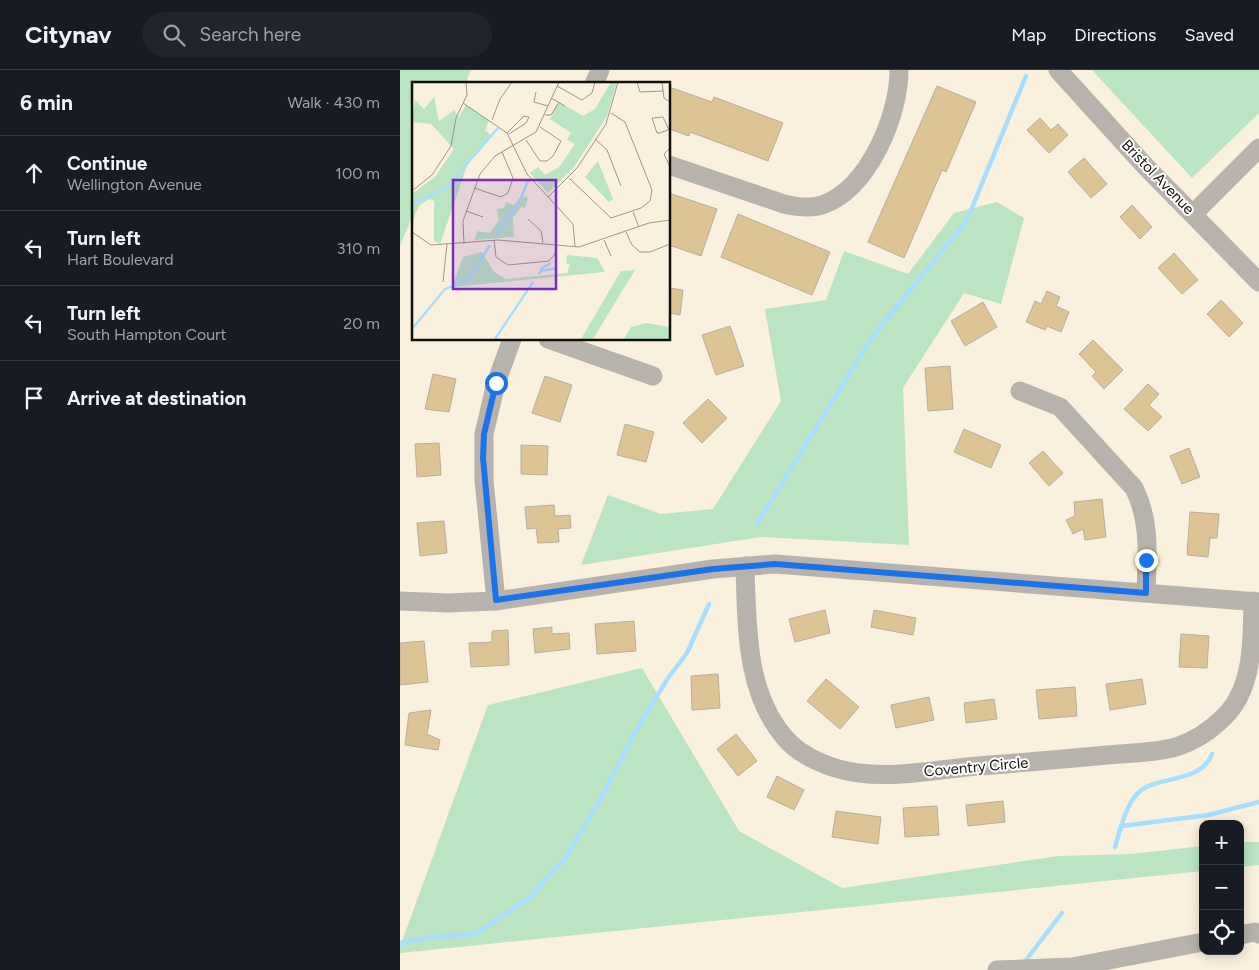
<!DOCTYPE html>
<meta charset="utf-8">
<style>
body{margin:0;font-family:Figtree,sans-serif;background:#20242c;color:#f1f3f6}
.controls{position:absolute;right:15px;bottom:15px;display:grid;overflow:hidden;border-radius:10px;box-shadow:0 2px 12px #0003}
.controls button{width:45px;height:45px;display:grid;place-items:center;padding:0;border:0;border-bottom:1px solid #363941;background:#171b24;color:#f1f3f6;font:25px sans-serif}
.stop{position:absolute;width:15px;height:15px;margin:-11px;border:4px solid #1a73e8;border-radius:50%;background:#fff}
.stop.end{background:#1a73e8;border-color:#fff;box-shadow:0 1px 5px #0008}
.list{margin:0;padding:0;list-style:none}
h2{display:flex;justify-content:space-between;align-items:center;height:65px;margin:0;padding:0 20px;font-size:21px}
h2 small{font-size:16px;font-weight:400;color:#9ea1a6}
.list li{display:grid;grid-template-columns:32px 1fr auto;gap:15px;align-items:center;box-sizing:border-box;height:75px;padding:0 20px;border-top:1px solid #363941}
.list b{display:block;font-size:19px;white-space:nowrap}
.list p{margin:0;font-size:16px;white-space:nowrap;color:#9ea1a6}
.list em{font-size:16px;font-style:normal;color:#9ea1a6}
.icon{flex:none;width:28px;height:28px;fill:none;stroke:currentColor;stroke-width:2;stroke-linecap:round;stroke-linejoin:round}
.map{position:relative;flex:none;width:859px;height:900px;overflow:hidden}
header{display:flex;align-items:center;gap:30px;box-sizing:border-box;height:70px;padding:0 25px;background:#171b24;border-bottom:1px solid #363941}
header strong{font-size:24px}
nav{display:flex;gap:28px;margin-inline-start:auto;font-size:18px}
.search{width:350px;height:45px;background:#20242c;display:flex;align-items:center;gap:12px;box-sizing:border-box;padding:0 18px;border-radius:28px;color:#9ea1a6;font-size:19px}
main{display:flex}
aside{flex:1;background:#171b24}
.map>svg:first-child{display:block}
.green{fill:#bbe4c3}
.lines{fill:none;stroke-linecap:round;stroke-linejoin:round}
.stream{stroke:#a8defc;stroke-width:4.5}
.building{fill:#ddc494;stroke:#b7af9e}
.minor{stroke:#b8b2ac;stroke-width:19}
.route{stroke:#1a73e8;stroke-width:6}
.labels{text-anchor:middle;dominant-baseline:central;stroke-width:4;stroke-linejoin:round;paint-order:stroke}
.street-label{font-size:15px;fill:#13100a;stroke:#fff}
.inset-river{fill:none;stroke:#a8defc;stroke-width:2.5}
.inset-road{fill:none;stroke:#9e9689;stroke-width:1}
.view{fill:#7b2cbf;fill-opacity:0.15;stroke:#7b2cbf;stroke-width:2.5}
.inset-edge{fill:none;stroke:#13100a;stroke-width:2.5}
</style>
<header>
<strong>Citynav</strong>
<div class="search"><svg class="icon" aria-label="search" viewBox="0 0 24 24"><circle cx="10" cy="10" r="6"/><path d="M15 15l6 6"/></svg>Search here</div>
<nav><a>Map</a><a>Directions</a><a>Saved</a></nav>
</header>
<main>
<aside>
<h2>6 min<small>Walk · 430 m</small></h2>
<ul class="list">
<li><svg class="icon" aria-label="ahead" viewBox="0 0 24 24"><path d="M12 20V5M6 11l6-6 6 6"/></svg><div><b>Continue</b><p>Wellington Avenue</p></div><em>100 m</em></li>
<li><svg class="icon" aria-label="left" viewBox="0 0 24 24"><path d="M17 20v-9H6M10 6l-5 5 5 5"/></svg><div><b>Turn left</b><p>Hart Boulevard</p></div><em>310 m</em></li>
<li><svg class="icon" aria-label="left" viewBox="0 0 24 24"><path d="M17 20v-9H6M10 6l-5 5 5 5"/></svg><div><b>Turn left</b><p>South Hampton Court</p></div><em>20 m</em></li>
<li><svg class="icon" aria-label="arrive" viewBox="0 0 24 24"><path d="M6 21V4h12l-3 4 3 4H6"/></svg><div><b>Arrive at destination</b></div></li>
</ul>
</aside>
<div class="map">
<svg width="859" height="900" viewBox="0 0 859 900">
<rect width="100%" height="100%" fill="#faf0de"/>
<g class="green">
<polygon points="0,0 71,0 65,14 14,14 14,142 0,176"/>
<polygon points="692,0 859,0 859,43 792,108"/>
<polygon points="597,132 624,148 601,234 564,223 503,318 509,475 361,467 181,495 208,425 261,444 313,439 381,331 365,239 426,230 444,181 508,204 554,143"/>
<polygon points="242,598 339,761 442,818 659,786 731,784 803,776 803,801 0,883 0,877 88,635"/>
<polygon points="840,772 859,772 859,795 840,797"/>
</g>
<g class="lines">
<g class="stream">
<polyline points="357,454 472,267 567,150 626,6"/>
<polyline points="722,756 808,745 859,732"/>
<path d="M715 777C720 761 725 737 737 724 756 704 800 715 812 684"/>
<polyline points="0,873 32,867 75,864 129,828 166,787 203,725 234,664 268,608 287,583 309,534"/>
<polyline points="623,894 662,843"/>
</g>
</g>
<g class="building">
<polygon points="537,16 576,32 546,102 542,100 504,188 468,172"/>
<polygon points="269,17 312,32 314,27 383,53 368,91 290,62 289,66 269,59"/>
<polygon points="640,48 651,60 658,54 668,65 649,83 627,60"/>
<polygon points="684,88 707,114 691,128 668,102"/>
<polygon points="269,123 317,139 301,186 269,175"/>
<polygon points="732,135 752,157 740,169 720,147"/>
<polygon points="338,144 430,182 412,225 321,187"/>
<polygon points="774,183 798,210 782,224 758,198"/>
<polygon points="269,218 283,220 280,245 269,243"/>
<polygon points="647,221 660,227 656,236 669,242 661,262 647,256 645,260 626,252 635,231 641,234"/>
<polygon points="821,230 843,253 829,267 807,244"/>
<polygon points="583,232 597,257 565,276 551,251"/>
<polygon points="330,256 344,296 316,305 302,265"/>
<polygon points="693,270 723,300 704,319 692,306 696,302 679,284"/>
<polygon points="550,296 553,339 528,341 525,298"/>
<polygon points="33,304 56,309 49,342 25,339"/>
<polygon points="145,306 172,315 160,352 132,343"/>
<polygon points="748,314 759,324 749,335 762,347 748,361 724,339"/>
<polygon points="308,329 327,348 302,373 283,353"/>
<polygon points="225,354 254,362 246,392 217,385"/>
<polygon points="564,359 601,375 591,398 554,382"/>
<polygon points="39,373 41,405 17,407 15,374"/>
<polygon points="121,375 148,376 147,405 121,404"/>
<polygon points="789,378 800,407 782,414 770,386"/>
<polygon points="643,381 663,403 649,416 629,393"/>
<polygon points="702,429 706,467 685,470 683,459 673,464 666,450 675,446 674,432"/>
<polygon points="154,435 155,446 170,445 171,458 158,459 159,472 138,473 136,458 127,459 125,437"/>
<polygon points="790,442 819,444 817,468 810,468 808,487 787,485"/>
<polygon points="44,451 47,483 20,486 17,453"/>
<polygon points="425,540 430,563 395,572 389,549"/>
<polygon points="474,540 516,548 513,565 471,557"/>
<polygon points="234,551 236,581 197,584 195,554"/>
<polygon points="152,557 152,564 169,563 170,579 135,583 133,559"/>
<polygon points="108,560 109,595 71,597 69,573 92,572 92,561"/>
<polygon points="781,564 809,566 807,598 779,597"/>
<polygon points="24,571 28,612 0,615 0,573"/>
<polygon points="318,604 320,638 292,640 291,606"/>
<polygon points="426,609 459,637 440,659 407,631"/>
<polygon points="742,609 746,634 710,640 706,614"/>
<polygon points="675,617 677,646 639,649 636,620"/>
<polygon points="529,627 534,650 496,658 491,635"/>
<polygon points="594,629 597,649 566,653 564,633"/>
<polygon points="31,640 27,664 40,670 38,680 5,675 9,643"/>
<polygon points="336,664 357,691 338,706 317,679"/>
<polygon points="377,706 404,720 394,740 367,727"/>
<polygon points="603,731 605,752 568,756 566,735"/>
<polygon points="537,736 539,765 505,767 503,738"/>
<polygon points="436,741 481,747 478,774 432,767"/>
</g>
<g class="lines">
<g class="minor">
<polyline points="658,0 746,97 859,212"/>
<polyline points="194,14 200,0"/>
<path d="M269 95 384 134C397 137 410 139 422 135 469 119 499 45 499 0"/>
<polyline points="793,144 859,78"/>
<polyline points="148,269 253,306"/>
<path d="M620 321 660 337 734 418C751 452 747 486 746 523"/>
<path d="M345 496C347 554 345 622 385 668 402 688 434 700 459 703 499 708 539 699 578 696 621 693 664 689 707 685 730 683 754 683 776 677 795 671 810 661 824 647 854 618 852 570 853 531"/>
<polyline points="0,531 48,533 96,531 313,499 375,494 859,532"/>
<polyline points="96,531 84,410 84,364 96,313 112,269"/>
<polyline points="840,865 855,862 859,864"/>
<polyline points="597,900 672,897 803,872"/>
</g>
</g>
<g class="lines">
<polyline class="route" points="96,313 84,364 83,388 96,530 313,499 375,494 746,523 746,490"/>
</g>
<g class="labels">
<g class="street-label">
<text transform="translate(758 107) rotate(46)">Bristol Avenue</text>
<text transform="translate(576 697) rotate(-5)">Coventry Circle</text>
</g>
</g>
<g transform="translate(12 12)">
<rect width="258" height="258" fill="#faf0de"/>
<path d="M195 0H205L195 34 162 85 136 111 118 91 126 85 133 93 147 85 163 62 155 58 159 51 138 37 147 20 171 34 183 27 198 2ZM22 15 27 39 42 28 47 35 54 23 77 39 73 48 80 54 56 81 28 162 22 159V119L17 117 8 123 3 132 0 151V112L23 95 42 67 19 42 0 40 3 18 12 27ZM186 79 201 117 197 120 173 95ZM113 114 116 116 113 126 109 125 101 136 102 155 62 158 66 149 78 151 87 138 85 127 92 126 94 120 102 123ZM70 170 82 190 94 197 155 191 158 183 154 181 155 173 185 176 193 190 40 205 51 175ZM223 188 181 257H169L209 189ZM234 241 257 245V257H212L219 245Z" fill="#bbe4c3"/>
<path class="inset-river" d="M0 125 5 119 34 106 86 46M84 153 109 116 116 99M128 189 145 186M127 192 130 186 139 181M0 247 33 207 56 198 78 163M83 257 121 200"/>
<path class="inset-road" d="M225 0 228 10 251 9M250 0 252 16 258 20M145 4 170 18 180 11 183 0M124 10 122 20 136 24M139 16 153 24M51 21 95 51 115 92 161 142 163 164M133 33H139L147 20M80 38 88 17 100 0M257 48 251 35 240 36 245 51H248L258 47M95 51 112 34 117 35 114 41 97 52M183 57 195 68 209 104M114 58 128 79H135L141 74 149 59 128 45M258 66 252 72 258 85M157 96 199 136 229 126 238 119 240 108 213 40 199 31M62 106 89 115 96 111 101 96 90 70M0 109 20 93 39 64 44 36 55 13 54 0M136 115 165 86 194 42 206 0M54 129 71 135M221 130 227 145M116 137 129 149 131 161M0 150 19 163 86 158 167 165 237 141 258 138M214 150 220 163 228 170H238L258 162M82 158 84 175 96 183 137 179 143 172 144 163M192 158 199 174M52 162 51 139 68 92 83 74 124 50 147 0M31 200 35 162"/>
<path class="view" d="M41 98H144V207H41Z"/>
<rect width="258" height="258" class="inset-edge"/>
</g>
</svg>
<div class="controls">
<button>+</button>
<button>−</button>
<button><svg class="icon" aria-label="locate" viewBox="0 0 24 24"><circle cx="12" cy="12" r="6"/><path d="M12 2v4M12 18v4M2 12h4M18 12h4"/></svg></button>
</div>
<div class="stop" style="left:96px;top:313px"></div>
<div class="stop end" style="left:746px;top:490px"></div>
</div>
</main>
